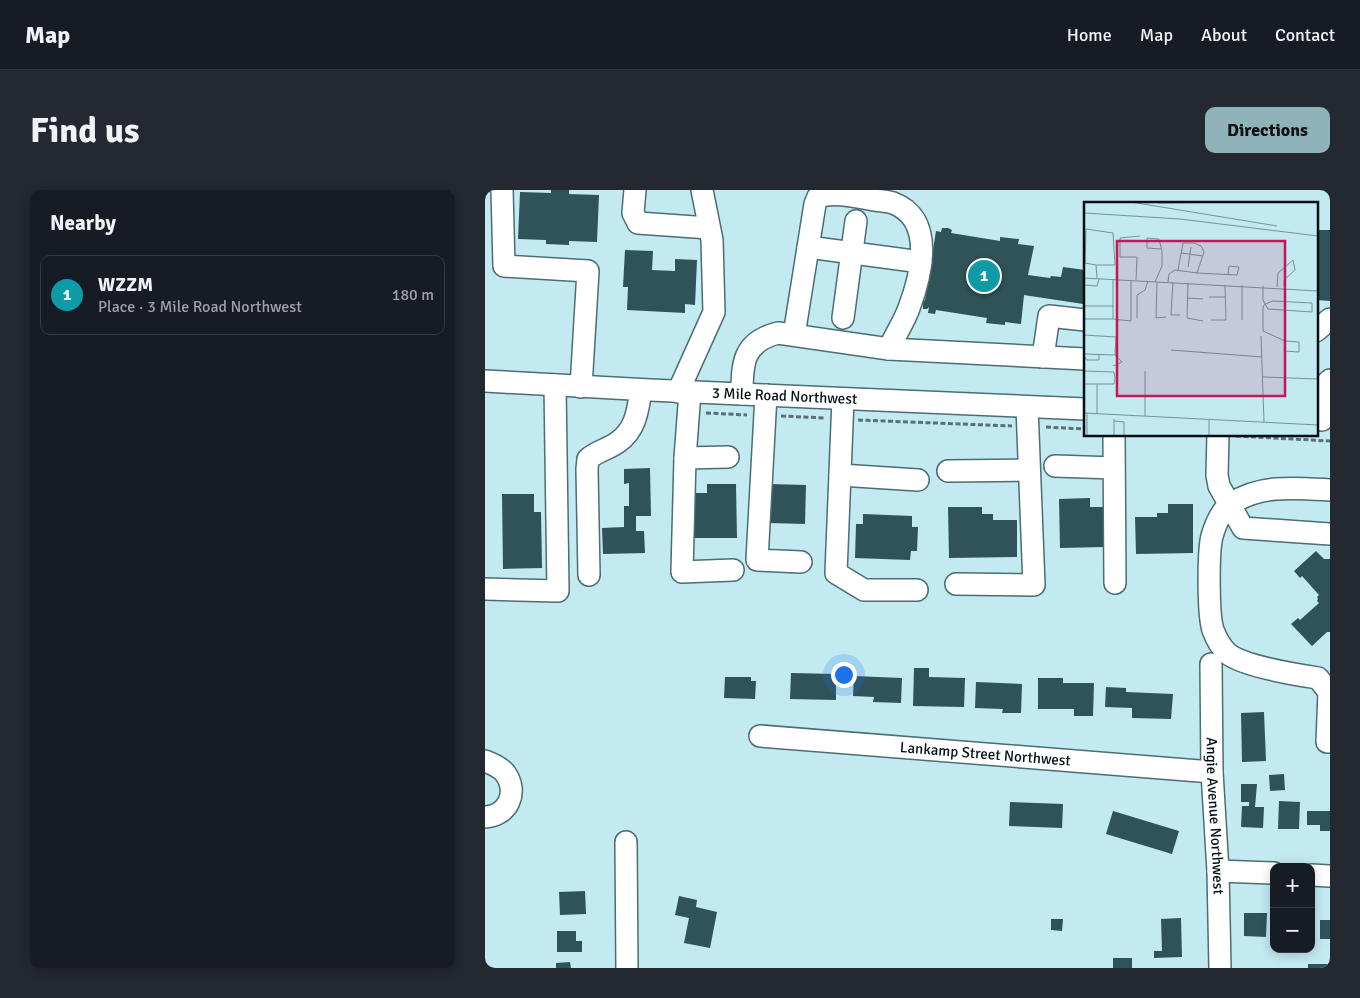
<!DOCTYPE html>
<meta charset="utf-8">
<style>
body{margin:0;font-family:Signika,sans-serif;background:#242831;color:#f1f3f6}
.controls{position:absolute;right:15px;bottom:15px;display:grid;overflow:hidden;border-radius:10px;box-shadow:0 2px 12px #0003}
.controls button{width:45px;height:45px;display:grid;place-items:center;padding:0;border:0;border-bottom:1px solid #363941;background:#171b24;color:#f1f3f6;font:25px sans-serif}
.you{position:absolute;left:358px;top:484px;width:18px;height:18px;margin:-12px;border:4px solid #fff;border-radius:50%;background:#1a73e8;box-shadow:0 0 0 8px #1a73e833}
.badge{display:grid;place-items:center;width:32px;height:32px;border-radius:50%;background:#90b3ba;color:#fff;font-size:16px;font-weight:700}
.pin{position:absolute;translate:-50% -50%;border:2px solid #fff;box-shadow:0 1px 5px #0006}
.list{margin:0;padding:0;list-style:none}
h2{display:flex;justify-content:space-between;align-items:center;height:65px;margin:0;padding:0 20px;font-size:21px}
h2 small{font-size:16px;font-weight:400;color:#9ea1a6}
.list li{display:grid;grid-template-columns:32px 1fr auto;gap:15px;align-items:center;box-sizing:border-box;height:80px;margin:0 10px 10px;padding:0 10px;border:1px solid #363941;border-radius:10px}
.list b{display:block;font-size:19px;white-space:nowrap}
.list p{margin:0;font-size:16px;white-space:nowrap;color:#9ea1a6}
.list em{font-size:16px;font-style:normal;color:#9ea1a6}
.map{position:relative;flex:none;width:845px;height:778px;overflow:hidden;border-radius:10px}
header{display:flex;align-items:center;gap:30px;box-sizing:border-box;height:70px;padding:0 25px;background:#171b24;border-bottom:1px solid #363941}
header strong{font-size:24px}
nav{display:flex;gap:28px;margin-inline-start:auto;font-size:18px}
.intro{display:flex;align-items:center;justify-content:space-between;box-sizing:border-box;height:120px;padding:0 30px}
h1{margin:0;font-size:35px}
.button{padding:12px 22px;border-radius:10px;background:#90b3ba;color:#111;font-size:18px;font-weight:700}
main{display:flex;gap:30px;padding:0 30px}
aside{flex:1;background:#171b24;border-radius:10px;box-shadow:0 2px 12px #0003}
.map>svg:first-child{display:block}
.building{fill:#305259}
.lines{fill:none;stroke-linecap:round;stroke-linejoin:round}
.minor-casing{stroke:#4b6d74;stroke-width:24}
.path{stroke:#597176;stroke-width:3;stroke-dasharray:5 2.5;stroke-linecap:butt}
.minor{stroke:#fff;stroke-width:21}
.labels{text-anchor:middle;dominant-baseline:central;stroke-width:5;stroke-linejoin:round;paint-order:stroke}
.street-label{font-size:15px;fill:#030f12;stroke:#c3e9f1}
.inset-road{fill:none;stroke:#769298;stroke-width:1}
.view{fill:#c2185b;fill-opacity:0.15;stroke:#c2185b;stroke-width:2.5}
.inset-edge{fill:none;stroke:#030f12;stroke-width:2.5}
</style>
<header>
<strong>Map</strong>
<nav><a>Home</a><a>Map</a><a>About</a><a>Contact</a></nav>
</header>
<div class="intro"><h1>Find us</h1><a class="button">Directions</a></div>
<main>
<aside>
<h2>Nearby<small></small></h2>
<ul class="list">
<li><span class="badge" style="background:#0f9aa8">1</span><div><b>WZZM</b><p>Place · 3 Mile Road Northwest</p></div><em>180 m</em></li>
</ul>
</aside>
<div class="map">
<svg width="845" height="778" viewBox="0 0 845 778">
<rect width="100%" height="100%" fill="#c3e9f1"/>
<g class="building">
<polygon points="66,0 84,0 84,4 114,5 112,52 84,51 84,55 61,54 61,50 33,49 35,2 66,3"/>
<polygon points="457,38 463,38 467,40 466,43 515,51 515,47 534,49 533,54 549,56 543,85 565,88 566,86 576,87 578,77 600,80 600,102 598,114 539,105 536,134 520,132 520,135 501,133 502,128 451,120 450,124 443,123 444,117 442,119 438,119 438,111 440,110 451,41 456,42"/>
<polygon points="831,40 845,40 845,111 831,110"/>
<polygon points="140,60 168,61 167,80 190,81 190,69 212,70 210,115 200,114 200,123 142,120 143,97 138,97"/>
<polygon points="165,278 166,326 151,326 151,341 159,341 160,363 118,364 117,338 139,337 139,316 144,316 144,293 139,294 139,279"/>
<polygon points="222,294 251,294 252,348 208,348 207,303 222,303"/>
<polygon points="284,294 321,295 320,334 283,333"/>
<polygon points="17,304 49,304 49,322 56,322 57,378 18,379"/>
<polygon points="605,308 605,317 618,317 619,357 575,358 574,309"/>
<polygon points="683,314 708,314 708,363 651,364 650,327 672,327 672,323 683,323"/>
<polygon points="463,317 497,317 497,324 508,324 508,330 532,330 532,367 464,368"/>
<polygon points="378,324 427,326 427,337 433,337 432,361 426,361 425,370 370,368 371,334 378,334"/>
<polygon points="831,361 839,369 845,369 845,442 842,442 827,456 806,434 813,428 815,430 834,413 832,411 833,409 832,407 834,405 817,386 815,388 809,381"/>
<polygon points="429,478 444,478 444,487 480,488 479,517 428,516"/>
<polygon points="306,483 351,484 351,510 305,509"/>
<polygon points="369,486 417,488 416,513 388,512 389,507 368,506"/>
<polygon points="240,487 266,487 266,491 271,491 270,509 239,508"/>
<polygon points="553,488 578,488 578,493 609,493 608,526 589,526 589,519 553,519"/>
<polygon points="491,492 537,494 536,523 517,523 518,519 490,518"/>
<polygon points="621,497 641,498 641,502 688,504 686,529 647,528 647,518 620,517"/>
<polygon points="779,522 781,571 757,572 756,523"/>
<polygon points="799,584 800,600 785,601 784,585"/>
<polygon points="756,594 772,594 770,617 779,617 778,638 756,637 757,616 764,616 764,612 756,612"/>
<polygon points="794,611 815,612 814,639 793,639"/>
<polygon points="525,612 578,614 577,638 524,636"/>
<polygon points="628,621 694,641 687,664 621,644"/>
<polygon points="822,621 845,621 845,641 835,641 835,635 822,635"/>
<polygon points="100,701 101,724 75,725 74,702"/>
<polygon points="194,706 212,710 211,717 232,722 225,758 199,753 204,728 190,725"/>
<polygon points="759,723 782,723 781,747 759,746"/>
<polygon points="696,728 697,767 669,768 669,761 677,761 676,729"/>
<polygon points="566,729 578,729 577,741 566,740"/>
<rect x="835" y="730" width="10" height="19"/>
<polygon points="72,741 91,741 91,751 97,751 97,762 72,762"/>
<rect x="628" y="768" width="19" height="10"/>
<polygon points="85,772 86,778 71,778 71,773"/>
<rect x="823" y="774" width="19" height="4"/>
</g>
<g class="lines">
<defs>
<g id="minor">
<polyline points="17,0 19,76 103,81 96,197"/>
<polyline points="150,0 148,23 153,33 224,38"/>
<polyline points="323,57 436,72"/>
<polyline points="358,128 371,31"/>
<polyline points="831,141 845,129"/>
<path d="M309 145 330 14 333 7C349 1 372 7 389 10 395 11 402 11 408 13 451 29 436 86 424 118 419 132 410 145 404 159"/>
<polyline points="558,167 564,126 600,130"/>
<path id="s1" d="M0 191 165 200 600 219"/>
<polyline points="193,202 229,122 227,50 217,0"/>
<polyline points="205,202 200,268 197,382 248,380"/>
<path d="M257 204C257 173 258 152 293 143L404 159 600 169"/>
<polyline points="281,205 272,370 316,372"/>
<polyline points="358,209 351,383 379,400 432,400"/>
<polyline points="837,230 838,197 845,190"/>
<polyline points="629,245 630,393"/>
<polyline points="733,245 732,285 734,296 758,338 845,344"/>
<polyline points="200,268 243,267"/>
<polyline points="570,276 629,278"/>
<polyline points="463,281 544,280"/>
<polyline points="355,285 433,290"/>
<path d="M845 300C812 298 775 294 746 314 736 320 730 336 727 346 723 362 723 425 728 440 731 448 736 457 742 463 757 476 813 485 833 488L844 502 842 552H845"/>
<path d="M104 385 102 279 103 269C112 261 124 259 133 252 151 240 153 219 156 200"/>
<polyline points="471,394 549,395 542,217"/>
<polyline points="0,399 73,401 70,195"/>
<path id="s2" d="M726 474 727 582 733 681 735 778"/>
<path id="s3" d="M275 546 727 582"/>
<path d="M0 571C8 574 15 577 20 583 34 602 23 626 0 627"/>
<polyline points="141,652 142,778"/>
<polyline points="733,681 789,683"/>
<polyline points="826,685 845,686"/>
</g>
</defs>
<use href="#minor" class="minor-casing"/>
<g class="path">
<polyline points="221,223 262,225"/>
<polyline points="296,226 340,228"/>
<polyline points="373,230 527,236"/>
<polyline points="561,237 600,239"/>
<polyline points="751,246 845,251"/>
</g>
<use href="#minor" class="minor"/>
</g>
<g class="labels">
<g class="street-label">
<text stroke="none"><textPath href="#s1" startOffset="300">3 Mile Road Northwest</textPath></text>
<text stroke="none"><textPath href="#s3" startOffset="226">Lankamp Street Northwest</textPath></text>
<text stroke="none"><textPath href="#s2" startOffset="152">Angie Avenue Northwest</textPath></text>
</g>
</g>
<g transform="translate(599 12)">
<rect width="234" height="234" fill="#c3e9f1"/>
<path class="inset-road" d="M47 0 193 24M74 1 157 0M0 11 96 17 234 34M97 51 119 54M12 63H31L29 31 2 27 1 61 12 63 13 76M104 65 107 45M94 68 99 41H110L117 44 120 50 113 71M0 76 234 89M52 78 53 55H36V36L56 34M71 80 78 64V49L75 37 63 36V46L77 47M73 80 72 116 82 115M84 80 85 72 91 68 113 71 153 73 155 65 145 64 144 73M89 80 87 113H96M104 81 103 116 119 119M0 83 13 84 15 77M158 83V118M179 84V98L181 102 184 107 228 110V101L189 99 181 102 179 105V129L201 139 215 140V150L200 149 201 139M193 85 194 71 209 58 211 68 200 78V85M125 95H141M103 96 119 97M0 104H29V117H0M29 104V77M53 116V93L61 88 64 79M29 117 47 119V78M127 118H142L141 83M0 133 32 135 31 153 0 152M177 134 180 220M87 148 178 155M0 154 3 158H15V152M29 164 38 160 31 153M0 169 30 170 31 176 30 182H0M61 169V214M179 175 234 177M13 182V212M0 211 234 223M3 211V234M30 217V234M125 218V234M30 219 40 220V234"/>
<path class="view" d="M33 39H201V194H33Z"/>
<rect width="234" height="234" class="inset-edge"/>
</g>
</svg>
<div class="controls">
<button>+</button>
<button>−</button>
</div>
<div class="you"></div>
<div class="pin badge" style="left:499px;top:86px;background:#0f9aa8">1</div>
</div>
</main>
